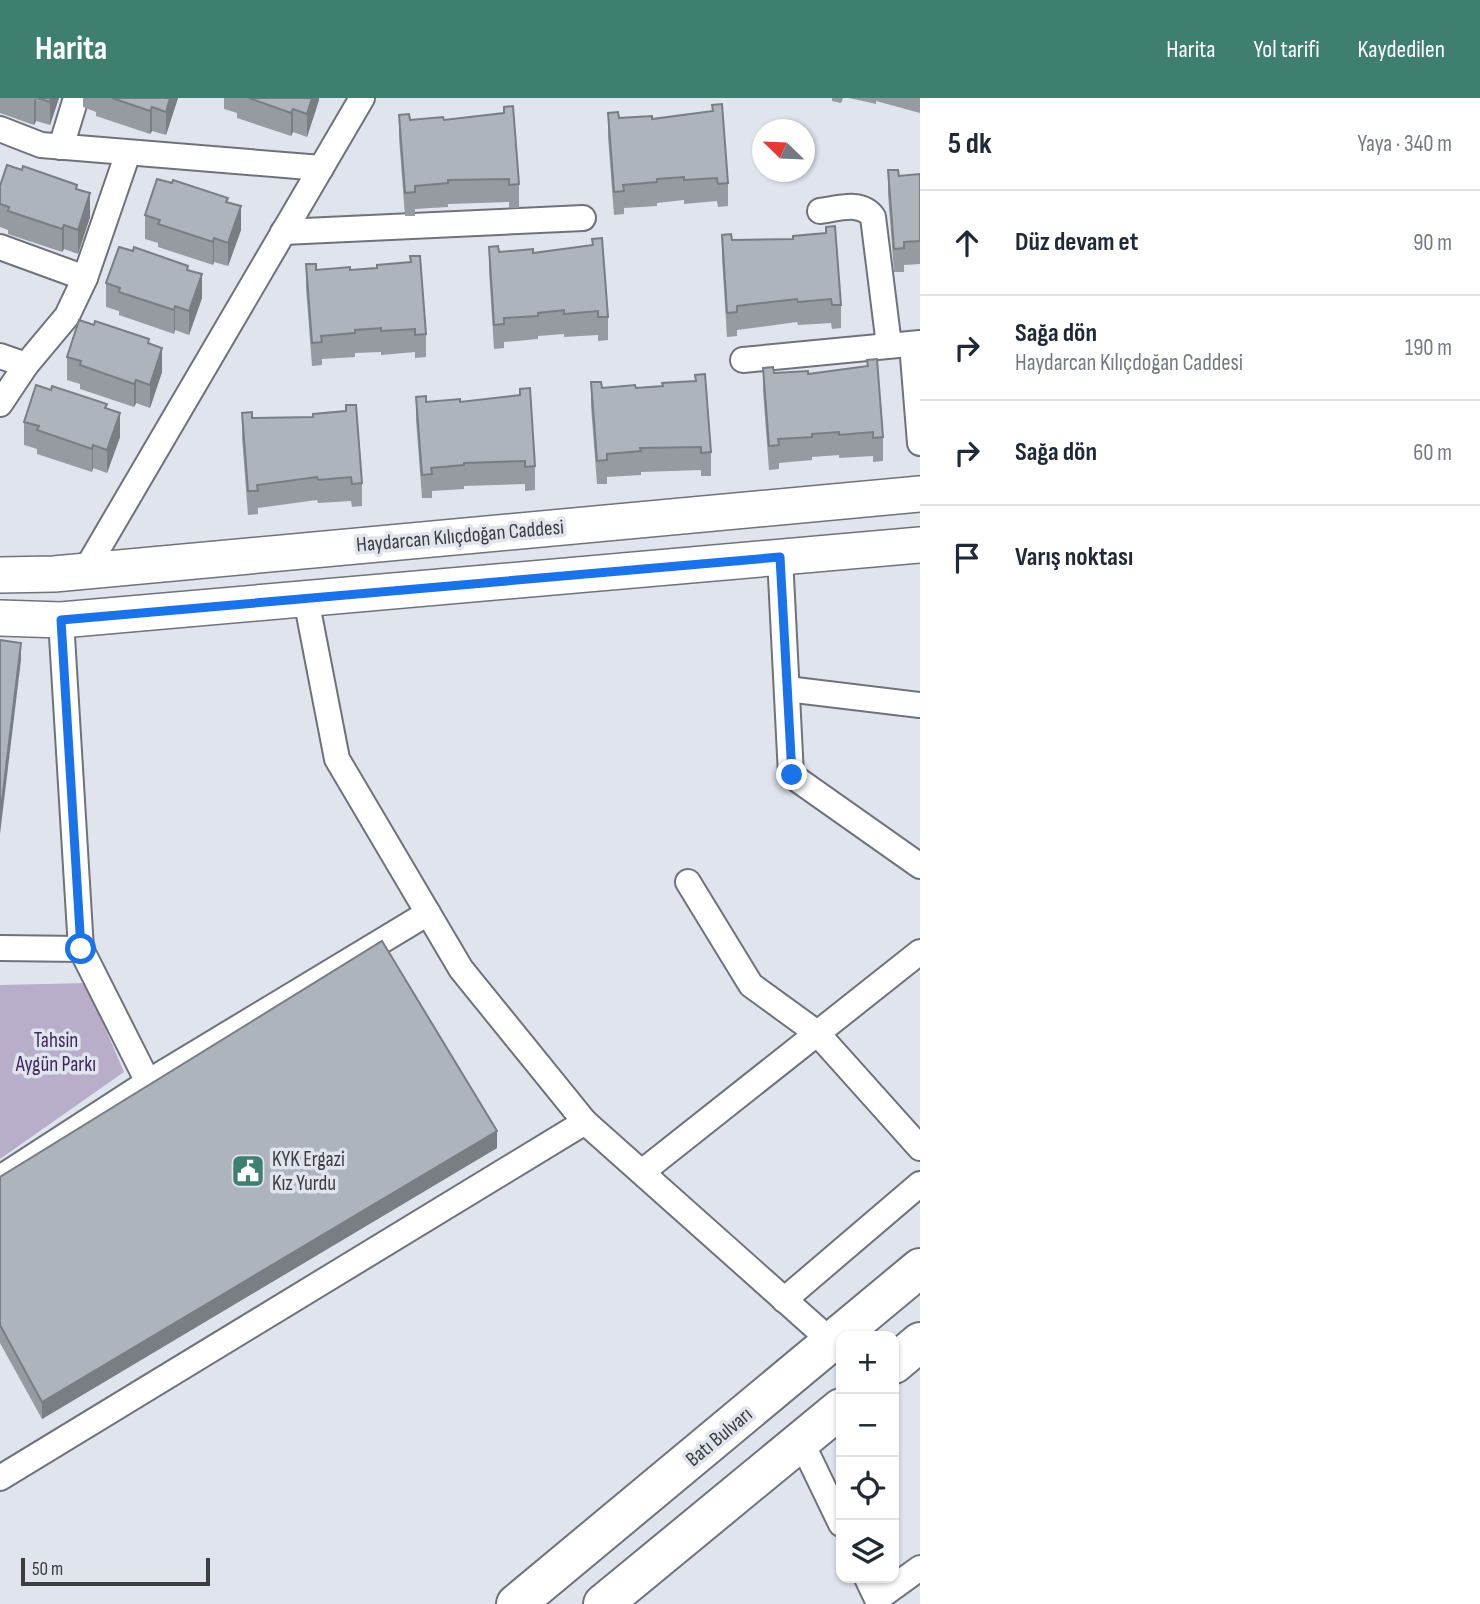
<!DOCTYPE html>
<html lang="tr">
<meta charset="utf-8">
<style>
body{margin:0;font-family:"Sofia Sans Condensed",sans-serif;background:#f6f6f7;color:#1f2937}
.controls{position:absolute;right:21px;bottom:21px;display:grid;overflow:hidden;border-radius:14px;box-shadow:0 2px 5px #0004}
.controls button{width:63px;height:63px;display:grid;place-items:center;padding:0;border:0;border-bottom:2px solid #e0e1e3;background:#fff;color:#1f2937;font:35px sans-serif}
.compass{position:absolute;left:752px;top:21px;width:63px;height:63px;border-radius:50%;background:#fff;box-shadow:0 2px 5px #0004;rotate:293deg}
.scale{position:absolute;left:21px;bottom:18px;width:189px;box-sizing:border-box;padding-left:7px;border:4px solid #3b3d40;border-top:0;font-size:19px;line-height:24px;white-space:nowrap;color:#3b3d40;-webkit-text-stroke:5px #e0e4ed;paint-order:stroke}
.stop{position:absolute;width:21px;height:21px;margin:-16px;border:5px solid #1a73e8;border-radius:50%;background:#fff}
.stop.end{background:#1a73e8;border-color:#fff;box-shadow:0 2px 7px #0008}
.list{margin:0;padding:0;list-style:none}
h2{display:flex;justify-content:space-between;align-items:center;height:91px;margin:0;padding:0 28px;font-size:30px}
h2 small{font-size:23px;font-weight:400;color:#747a83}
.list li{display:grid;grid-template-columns:46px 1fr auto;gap:21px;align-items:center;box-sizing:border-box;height:105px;padding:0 28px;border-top:2px solid #e0e1e3}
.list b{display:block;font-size:26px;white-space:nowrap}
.list p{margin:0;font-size:23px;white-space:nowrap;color:#747a83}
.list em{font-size:23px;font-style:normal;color:#747a83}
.icon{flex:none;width:38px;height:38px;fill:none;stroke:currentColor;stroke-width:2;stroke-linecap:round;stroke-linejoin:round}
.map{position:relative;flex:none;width:920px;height:1506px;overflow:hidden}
header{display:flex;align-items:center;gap:42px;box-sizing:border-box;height:98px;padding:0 35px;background:#3e7f70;color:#fff}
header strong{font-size:33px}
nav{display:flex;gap:38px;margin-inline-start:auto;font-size:24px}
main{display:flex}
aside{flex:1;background:#fff}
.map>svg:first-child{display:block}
.green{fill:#b9aeca}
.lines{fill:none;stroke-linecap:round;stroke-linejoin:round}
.street-casing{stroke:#6e727a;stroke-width:28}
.secondary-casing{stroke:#6e727a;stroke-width:38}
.primary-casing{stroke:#6e727a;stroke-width:42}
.street{stroke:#fff;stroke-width:24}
.secondary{stroke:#fff;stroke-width:35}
.primary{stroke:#fff;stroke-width:38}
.wall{fill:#959ba1}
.shaded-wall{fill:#797e83}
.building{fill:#adb4bb;stroke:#797e83;stroke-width:2}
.route{stroke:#1a73e8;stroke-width:9}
.labels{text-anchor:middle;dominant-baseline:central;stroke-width:7;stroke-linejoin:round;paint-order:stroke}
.street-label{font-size:21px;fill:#3b3d40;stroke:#e0e4ed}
.park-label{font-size:21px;fill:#41285e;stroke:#e0e4ed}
.poi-label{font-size:21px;fill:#3b3d40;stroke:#e0e4ed;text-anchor:start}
</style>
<header>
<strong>Harita</strong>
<nav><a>Harita</a><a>Yol tarifi</a><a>Kaydedilen</a></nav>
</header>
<main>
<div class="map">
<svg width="920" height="1506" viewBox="0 0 920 1506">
<rect width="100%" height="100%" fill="#e0e4ed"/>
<polygon class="green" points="86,885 124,974 0,1061 0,887"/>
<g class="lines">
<defs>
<g id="street">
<polyline points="0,31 41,47 321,70"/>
<polyline points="61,49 76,0"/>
<path d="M820 113C837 111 861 102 873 119L889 247"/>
<polyline points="283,134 583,120"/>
<polyline points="0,149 85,180"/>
<polyline points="912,246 920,345"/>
<polyline points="0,258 26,267 67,218 85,180 128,55"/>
<polyline points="743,262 920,245"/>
<polyline points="0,306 26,267"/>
<polyline points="780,459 791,677 920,768"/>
<polyline points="85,473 362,0"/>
<polyline points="306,501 337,661 461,871 585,1024"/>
<polyline points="61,522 81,851 148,984"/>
<polyline points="787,591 920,607"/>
<polyline points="688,784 751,887 817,935 920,1050"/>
<polyline points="0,850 81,851"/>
<polyline points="642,1074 920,854"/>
<polyline points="0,1080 148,984 428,815"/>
<polyline points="784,1202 920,1086"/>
<polyline points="801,1343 841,1426"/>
<polyline points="0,1380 585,1024 832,1244"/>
<polyline points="867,1480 877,1501 920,1470"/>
</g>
<g id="secondary">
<polyline points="0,477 54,476 920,396"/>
<polyline points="0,520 61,522 920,447"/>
</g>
<g id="primary">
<polyline points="894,1266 920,1244"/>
<polyline points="516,1506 920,1170"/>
<polyline points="603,1506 841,1310"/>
</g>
</defs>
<use href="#street" class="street-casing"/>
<use href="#secondary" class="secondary-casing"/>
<use href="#primary" class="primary-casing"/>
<use href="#street" class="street"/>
<use href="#secondary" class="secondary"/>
<use href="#primary" class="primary"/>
</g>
<g class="wall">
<polygon points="0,0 59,0 50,27 36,23 34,27 0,15"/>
<polygon points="83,0 178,0 166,37 152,33 150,36 96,18 96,14 83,9"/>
<polygon points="224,0 319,0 319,2 307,39 293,34 291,38 237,20 237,15 224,11"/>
<polygon points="832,0 843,0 841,5 832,3"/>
<polygon points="849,0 920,0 920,15 876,3 876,6"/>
<polygon points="608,15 619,20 652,21 728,85 728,108 718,109 717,103 684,106 684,102 657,105 657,108 624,110 624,116 614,117 608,39"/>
<polygon points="399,17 410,22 444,22 519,86 519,110 509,110 509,104 448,106 448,109 415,111 415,118 405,118 399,40"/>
<polygon points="888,72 899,78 920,76 920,166 904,167 904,174 894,174 888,96"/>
<polygon points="0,88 77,91 90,119 78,156 64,151 62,154 8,136 8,132 0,129"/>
<polygon points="228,104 241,132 228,168 214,164 213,167 158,149 158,145 145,141 145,117"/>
<polygon points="722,137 841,207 841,230 832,231 831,225 798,227 797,224 737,232 737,238 727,239 722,160"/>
<polygon points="592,141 608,219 608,242 598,243 598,237 564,239 564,236 538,238 538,241 504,244 504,250 494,251 489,172 489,149 499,154 533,155 592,147"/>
<polygon points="306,166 316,172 350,172 426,236 426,259 415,260 415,254 381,257 381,254 355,255 355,259 322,261 322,267 312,268 306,190"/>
<polygon points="188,172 202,200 189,237 175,232 174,236 119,217 119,213 106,209 106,185"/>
<polygon points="149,246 162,274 150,310 136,305 134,309 80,291 80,286 67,282 67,259"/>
<polygon points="763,270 774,275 808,276 883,339 883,363 873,364 873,358 839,360 839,357 812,359 812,362 779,365 779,371 769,372 763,293"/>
<polygon points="591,284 602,290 636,290 711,354 711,378 701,378 701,372 641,374 641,377 607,379 607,386 597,386 591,308"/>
<polygon points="416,299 426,304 460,304 535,368 535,392 525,393 525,386 464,388 464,391 432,393 432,400 422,400 416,322"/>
<polygon points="107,311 120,339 107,375 93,370 92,374 37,356 37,351 24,347 24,324"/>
<polygon points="242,315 362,385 362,408 352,409 351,403 318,405 317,402 258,410 258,416 248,417 242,339"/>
<polygon points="497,1050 42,1321 0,1245 0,1079"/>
</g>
<g class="shaded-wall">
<polygon points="36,0 36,23 34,27 34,3"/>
<polygon points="51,0 59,0 50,27 50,4"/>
<polygon points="170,0 178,0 166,37 166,14"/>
<polygon points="312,0 319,0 319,2 307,39 307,16"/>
<polygon points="152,9 152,33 150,36 150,13"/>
<polygon points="293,11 293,34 291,38 291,15"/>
<polygon points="90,95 90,119 78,156 78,132"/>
<polygon points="241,108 241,132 228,168 228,145"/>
<polygon points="64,127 64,151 62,154 62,131"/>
<polygon points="214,140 214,164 213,167 213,144"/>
<polygon points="202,176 202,200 189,237 189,213"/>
<polygon points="175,208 175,232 174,236 174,212"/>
<polygon points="162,250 162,274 150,310 150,287"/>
<polygon points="136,282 136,305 134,309 134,286"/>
<polygon points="120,315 120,339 107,375 107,352"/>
<polygon points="93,347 93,370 92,374 92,351"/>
<polygon points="21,545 21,562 0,736 0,719"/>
<polygon points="497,1033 497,1050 42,1321 42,1304"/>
</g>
<g class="building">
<polygon points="38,0 51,0 50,4"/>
<polygon points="112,0 170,0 166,14 152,9 150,13"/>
<polygon points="249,0 312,0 307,16 293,11 291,15"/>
<polygon points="722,6 728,85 718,86 717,80 684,82 684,79 657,81 657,84 623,87 624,93 614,94 608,15 618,14 619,20 652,18 652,21 713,13 712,7"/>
<polygon points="513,8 519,86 509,87 509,81 448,82 448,85 415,88 415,94 405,95 399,17 409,16 410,22 443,19 444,22 504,15 504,9"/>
<polygon points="7,67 22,72 23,68 77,87 76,91 90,95 78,132 64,127 62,131 8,113 9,109 0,106 0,88"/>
<polygon points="888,72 898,72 899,78 920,76 920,143 904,144 904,150 894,151"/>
<polygon points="157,81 172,85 173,82 228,100 226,104 241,108 228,145 214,140 213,144 158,126 160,122 145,117"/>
<polygon points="835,128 841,207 832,207 831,201 798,204 797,201 737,208 737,214 727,215 722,137 731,136 732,142 793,141 793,138 826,135 826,129"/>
<polygon points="602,140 608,219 598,219 598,213 564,216 564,212 538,215 538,218 504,220 504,226 494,227 489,149 498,148 499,154 533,151 533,155 593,147 592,141"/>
<polygon points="119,149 133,153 134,149 188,168 187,172 202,176 189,213 175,208 174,212 119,194 120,190 106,185"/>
<polygon points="410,158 420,158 426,236 415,237 415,231 381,233 381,230 355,232 355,235 321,238 322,244 312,245 306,166 316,166 316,172 350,169 350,172 377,170 377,167 411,164"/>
<polygon points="79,222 94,227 95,223 149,241 148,245 162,250 150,287 136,282 134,286 80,267 81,263 67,259"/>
<polygon points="877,261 883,339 873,340 873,334 839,337 839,334 812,336 812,339 778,341 779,347 769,348 763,270 773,269 774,275 808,273 808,276 868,268 867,262"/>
<polygon points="705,276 711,354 701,355 701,349 640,350 641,353 607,356 607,362 597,363 591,284 601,284 602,290 635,287 636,290 663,288 662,285 696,283 695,277"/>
<polygon points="36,287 51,292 52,288 107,306 105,310 120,315 107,352 93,347 92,351 37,332 39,328 24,324"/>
<polygon points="530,290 535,368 525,369 525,363 464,365 464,367 431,370 432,376 422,377 416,299 426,298 426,304 460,301 460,304 520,297 520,291"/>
<polygon points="346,307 356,307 362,385 352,386 351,379 318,382 317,379 257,387 258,393 248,393 242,315 252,314 252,320 313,319 313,316 346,313"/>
<polygon points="0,542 21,545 0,719"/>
<polygon points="382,843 497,1033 42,1304 0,1227 0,1079"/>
</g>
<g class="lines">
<polyline class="route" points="81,851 61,522 780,459 792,677"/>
</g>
<defs>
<symbol id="civic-square" viewBox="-11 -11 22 22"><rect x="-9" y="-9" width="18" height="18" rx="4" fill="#3e7f70" stroke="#e0e4ed"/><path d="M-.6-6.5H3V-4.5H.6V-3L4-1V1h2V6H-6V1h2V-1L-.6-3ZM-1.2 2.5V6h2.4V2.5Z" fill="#fff"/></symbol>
</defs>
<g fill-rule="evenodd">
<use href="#civic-square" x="229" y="1054" width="38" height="38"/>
</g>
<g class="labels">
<g class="street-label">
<text transform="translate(460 438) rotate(-5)">Haydarcan Kılıçdoğan Caddesi</text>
<text transform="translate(719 1339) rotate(-40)">Batı Bulvarı</text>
</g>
<g class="park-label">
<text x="56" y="942">Tahsin<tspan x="56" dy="24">Aygün Parkı</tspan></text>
</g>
<g class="poi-label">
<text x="272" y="1061">KYK Ergazi<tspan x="272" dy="24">Kız Yurdu</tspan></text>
</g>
</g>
</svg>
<div class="controls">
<button>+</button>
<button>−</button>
<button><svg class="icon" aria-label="locate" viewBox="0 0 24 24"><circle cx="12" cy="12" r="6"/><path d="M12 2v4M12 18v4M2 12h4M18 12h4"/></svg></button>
<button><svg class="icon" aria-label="layers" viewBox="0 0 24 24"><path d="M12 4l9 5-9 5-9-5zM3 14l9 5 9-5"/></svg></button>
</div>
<svg class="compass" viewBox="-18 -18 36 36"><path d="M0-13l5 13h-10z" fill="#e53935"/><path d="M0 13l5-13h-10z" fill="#747a83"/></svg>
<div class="scale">50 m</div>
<div class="stop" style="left:81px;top:851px"></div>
<div class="stop end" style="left:792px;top:677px"></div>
</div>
<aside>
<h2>5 dk<small>Yaya · 340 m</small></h2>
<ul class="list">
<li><svg class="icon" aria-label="ahead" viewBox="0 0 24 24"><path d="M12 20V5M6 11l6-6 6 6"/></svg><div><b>Düz devam et</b></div><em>90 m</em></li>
<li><svg class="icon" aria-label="right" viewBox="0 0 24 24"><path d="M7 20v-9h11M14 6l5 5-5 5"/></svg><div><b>Sağa dön</b><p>Haydarcan Kılıçdoğan Caddesi</p></div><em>190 m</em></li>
<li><svg class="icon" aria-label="right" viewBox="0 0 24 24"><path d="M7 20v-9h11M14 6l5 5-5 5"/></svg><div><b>Sağa dön</b></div><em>60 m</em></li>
<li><svg class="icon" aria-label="arrive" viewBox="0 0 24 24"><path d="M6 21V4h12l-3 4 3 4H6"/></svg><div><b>Varış noktası</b></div></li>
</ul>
</aside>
</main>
